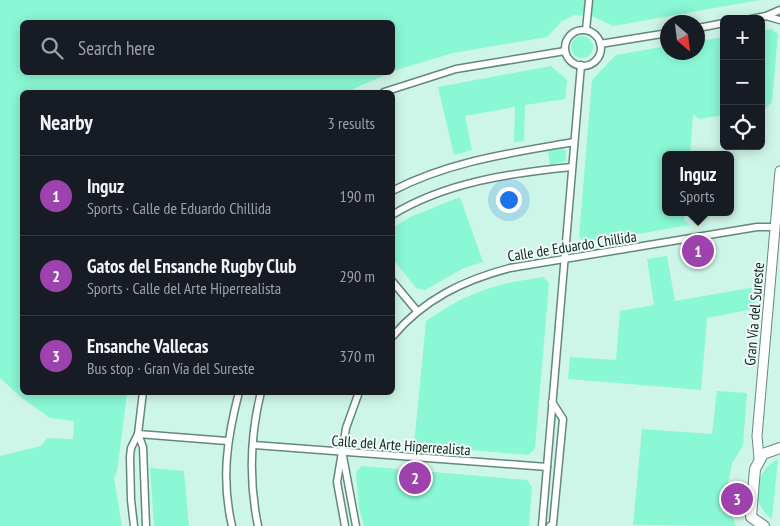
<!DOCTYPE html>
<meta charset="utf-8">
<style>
body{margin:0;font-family:"PT Sans Narrow",sans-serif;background:#20242c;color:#f1f3f6}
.controls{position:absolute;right:15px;top:15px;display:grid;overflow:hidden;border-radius:8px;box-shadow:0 2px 12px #0003}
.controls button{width:45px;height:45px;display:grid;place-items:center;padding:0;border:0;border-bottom:1px solid #363941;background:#171b24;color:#f1f3f6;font:25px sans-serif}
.compass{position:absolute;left:660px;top:15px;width:45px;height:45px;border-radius:50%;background:#171b24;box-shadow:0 2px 12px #0003;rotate:152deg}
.you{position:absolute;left:508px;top:199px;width:18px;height:18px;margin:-12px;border:4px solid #fff;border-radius:50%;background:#1a73e8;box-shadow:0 0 0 8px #1a73e833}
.badge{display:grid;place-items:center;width:32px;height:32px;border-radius:50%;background:#9e43ae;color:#fff;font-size:16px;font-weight:700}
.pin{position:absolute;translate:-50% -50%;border:2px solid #fff;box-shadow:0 1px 5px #0006}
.popup{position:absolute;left:662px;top:151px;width:72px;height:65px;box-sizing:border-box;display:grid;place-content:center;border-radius:8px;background:#171b24;filter:drop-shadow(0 1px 4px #0005);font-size:16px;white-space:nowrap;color:#9ea1a6}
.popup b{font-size:19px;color:#f1f3f6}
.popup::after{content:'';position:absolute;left:50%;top:100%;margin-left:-10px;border:10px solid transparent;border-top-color:#171b24}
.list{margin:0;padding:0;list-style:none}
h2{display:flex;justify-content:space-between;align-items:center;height:65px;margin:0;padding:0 20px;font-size:21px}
h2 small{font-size:16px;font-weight:400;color:#9ea1a6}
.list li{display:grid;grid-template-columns:32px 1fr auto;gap:15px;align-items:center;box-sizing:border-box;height:80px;padding:0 20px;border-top:1px solid #363941}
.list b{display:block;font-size:19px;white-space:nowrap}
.list p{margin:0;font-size:16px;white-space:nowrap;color:#9ea1a6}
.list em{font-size:16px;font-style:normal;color:#9ea1a6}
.icon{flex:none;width:28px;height:28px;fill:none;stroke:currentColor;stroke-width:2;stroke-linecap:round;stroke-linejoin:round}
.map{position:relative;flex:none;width:780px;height:526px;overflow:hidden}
.search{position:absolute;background:#171b24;box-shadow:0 2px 12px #0003;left:20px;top:20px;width:375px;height:55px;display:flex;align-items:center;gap:12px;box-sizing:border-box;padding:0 18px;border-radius:8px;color:#9ea1a6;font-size:19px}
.panel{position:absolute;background:#171b24;box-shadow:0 2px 12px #0003;left:20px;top:90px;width:375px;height:305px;border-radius:8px}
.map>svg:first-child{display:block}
.green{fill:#8af7d5}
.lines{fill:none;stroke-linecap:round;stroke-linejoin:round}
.street-casing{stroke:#64887b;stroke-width:9}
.secondary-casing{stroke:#64887b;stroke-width:11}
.primary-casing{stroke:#64887b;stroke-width:12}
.street{stroke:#fff;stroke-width:6}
.secondary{stroke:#fff;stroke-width:9}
.primary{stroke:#fff;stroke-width:10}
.labels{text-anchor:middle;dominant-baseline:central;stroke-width:4;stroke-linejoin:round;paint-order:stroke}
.street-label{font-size:15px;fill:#11201b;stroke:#eefdf7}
</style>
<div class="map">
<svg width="780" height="526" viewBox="0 0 780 526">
<rect width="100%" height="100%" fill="#cef6e8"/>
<g class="green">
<polygon points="0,0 760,0 613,26 592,16 575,15 562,21 547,37 453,53 393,71 392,22 22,22 22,72 390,73 346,92 22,92 22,392 127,393 117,472 114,478 122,526 0,526 0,456 41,446 47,438 73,439 74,421 50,418 22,398 0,378"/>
<polygon points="772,29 778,34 772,102 766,108 761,109 761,31"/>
<circle cx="582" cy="47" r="11"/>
<polygon points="724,37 724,115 699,119 693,114 690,155 666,155 666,212 685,212 684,220 690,225 585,243 579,237 592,80 616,55 667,46 668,52 698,52 698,41"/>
<polygon points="551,66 567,80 565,99 525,105 524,141 514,142 515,107 465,116 472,150 454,155 438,87"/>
<polygon points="561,148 566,151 566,161 550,165 548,150"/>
<polygon points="460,197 483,262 462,269 425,290 416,288 393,259 393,228 410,217"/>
<polygon points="667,256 675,301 756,287 754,309 707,318 701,390 568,379 570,357 616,360 620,311 654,305 647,259"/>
<path d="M543 277 549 283 535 449 528 455 414 445 426 321C467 293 494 284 543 277Z"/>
<polygon points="717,391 747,393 743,445 732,464 728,483 728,504 736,526 633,525 642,429 712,434"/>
<path d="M778 459 772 519C749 503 754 472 778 459Z"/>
<polygon points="362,466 527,480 532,487 529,526 364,526 359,508 356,472"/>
<polygon points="150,468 184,471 189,526 154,526"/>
</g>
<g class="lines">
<defs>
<g id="street">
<polyline points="766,16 780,20"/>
<polyline points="751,19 766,16 780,10"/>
<polyline points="698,28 724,23"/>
<polyline points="586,30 589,0"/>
<circle cx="583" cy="48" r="18"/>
<polyline points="600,44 668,33"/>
<polyline points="384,92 456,69 565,51"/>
<path d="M392 191C450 161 511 153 574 142"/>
<path d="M392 215C446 182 511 173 572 167"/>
<polyline points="392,281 417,311"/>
<path d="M392 337C424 299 464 280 510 268L757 227H776"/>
<polyline points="138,434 143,447 146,526"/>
<polyline points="138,434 227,441"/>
<polyline points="253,445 547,467"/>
<polyline points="343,456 356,526"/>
<polyline points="134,526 131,500 130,457 131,448 138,434 143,392"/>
<path d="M232 526C221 479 227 438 239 392"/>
<path d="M258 526C249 482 250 436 261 392"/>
<polyline points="345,526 337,482 346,428 359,392"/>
<polyline points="542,526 581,65"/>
<polyline points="550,526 553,524 563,419 552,402"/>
</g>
<polyline id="secondary" points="759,458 757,436 780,171"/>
<polyline id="primary" points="764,526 751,517 755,469 763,454 780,448"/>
</defs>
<use href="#street" class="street-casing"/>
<use href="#secondary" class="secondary-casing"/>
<use href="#primary" class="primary-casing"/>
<use href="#street" class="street"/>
<use href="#secondary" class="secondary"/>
<use href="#primary" class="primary"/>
</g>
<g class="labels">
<g class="street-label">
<text transform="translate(572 246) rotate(-9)">Calle de Eduardo Chillida</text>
<text transform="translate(754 314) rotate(-85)">Gran Vía del Sureste</text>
<text transform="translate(401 445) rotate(4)">Calle del Arte Hiperrealista</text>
</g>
</g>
</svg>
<div class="controls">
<button>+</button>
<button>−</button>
<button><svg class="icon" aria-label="locate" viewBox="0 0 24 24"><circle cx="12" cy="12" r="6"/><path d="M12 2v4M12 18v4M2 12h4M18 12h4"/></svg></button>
</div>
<svg class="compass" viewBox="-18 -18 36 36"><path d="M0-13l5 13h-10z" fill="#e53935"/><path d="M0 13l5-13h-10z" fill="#9ea1a6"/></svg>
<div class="you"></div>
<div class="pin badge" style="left:698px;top:251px">1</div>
<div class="popup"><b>Inguz</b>Sports</div>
<div class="pin badge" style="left:415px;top:478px">2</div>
<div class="pin badge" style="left:737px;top:499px">3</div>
<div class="search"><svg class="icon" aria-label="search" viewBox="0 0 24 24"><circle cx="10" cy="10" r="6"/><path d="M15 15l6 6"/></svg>Search here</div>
<section class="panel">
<h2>Nearby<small>3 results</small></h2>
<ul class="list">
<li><span class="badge">1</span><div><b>Inguz</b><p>Sports · Calle de Eduardo Chillida</p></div><em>190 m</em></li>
<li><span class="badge">2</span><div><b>Gatos del Ensanche Rugby Club</b><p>Sports · Calle del Arte Hiperrealista</p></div><em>290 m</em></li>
<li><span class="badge">3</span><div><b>Ensanche Vallecas</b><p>Bus stop · Gran Vía del Sureste</p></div><em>370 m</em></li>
</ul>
</section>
</div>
